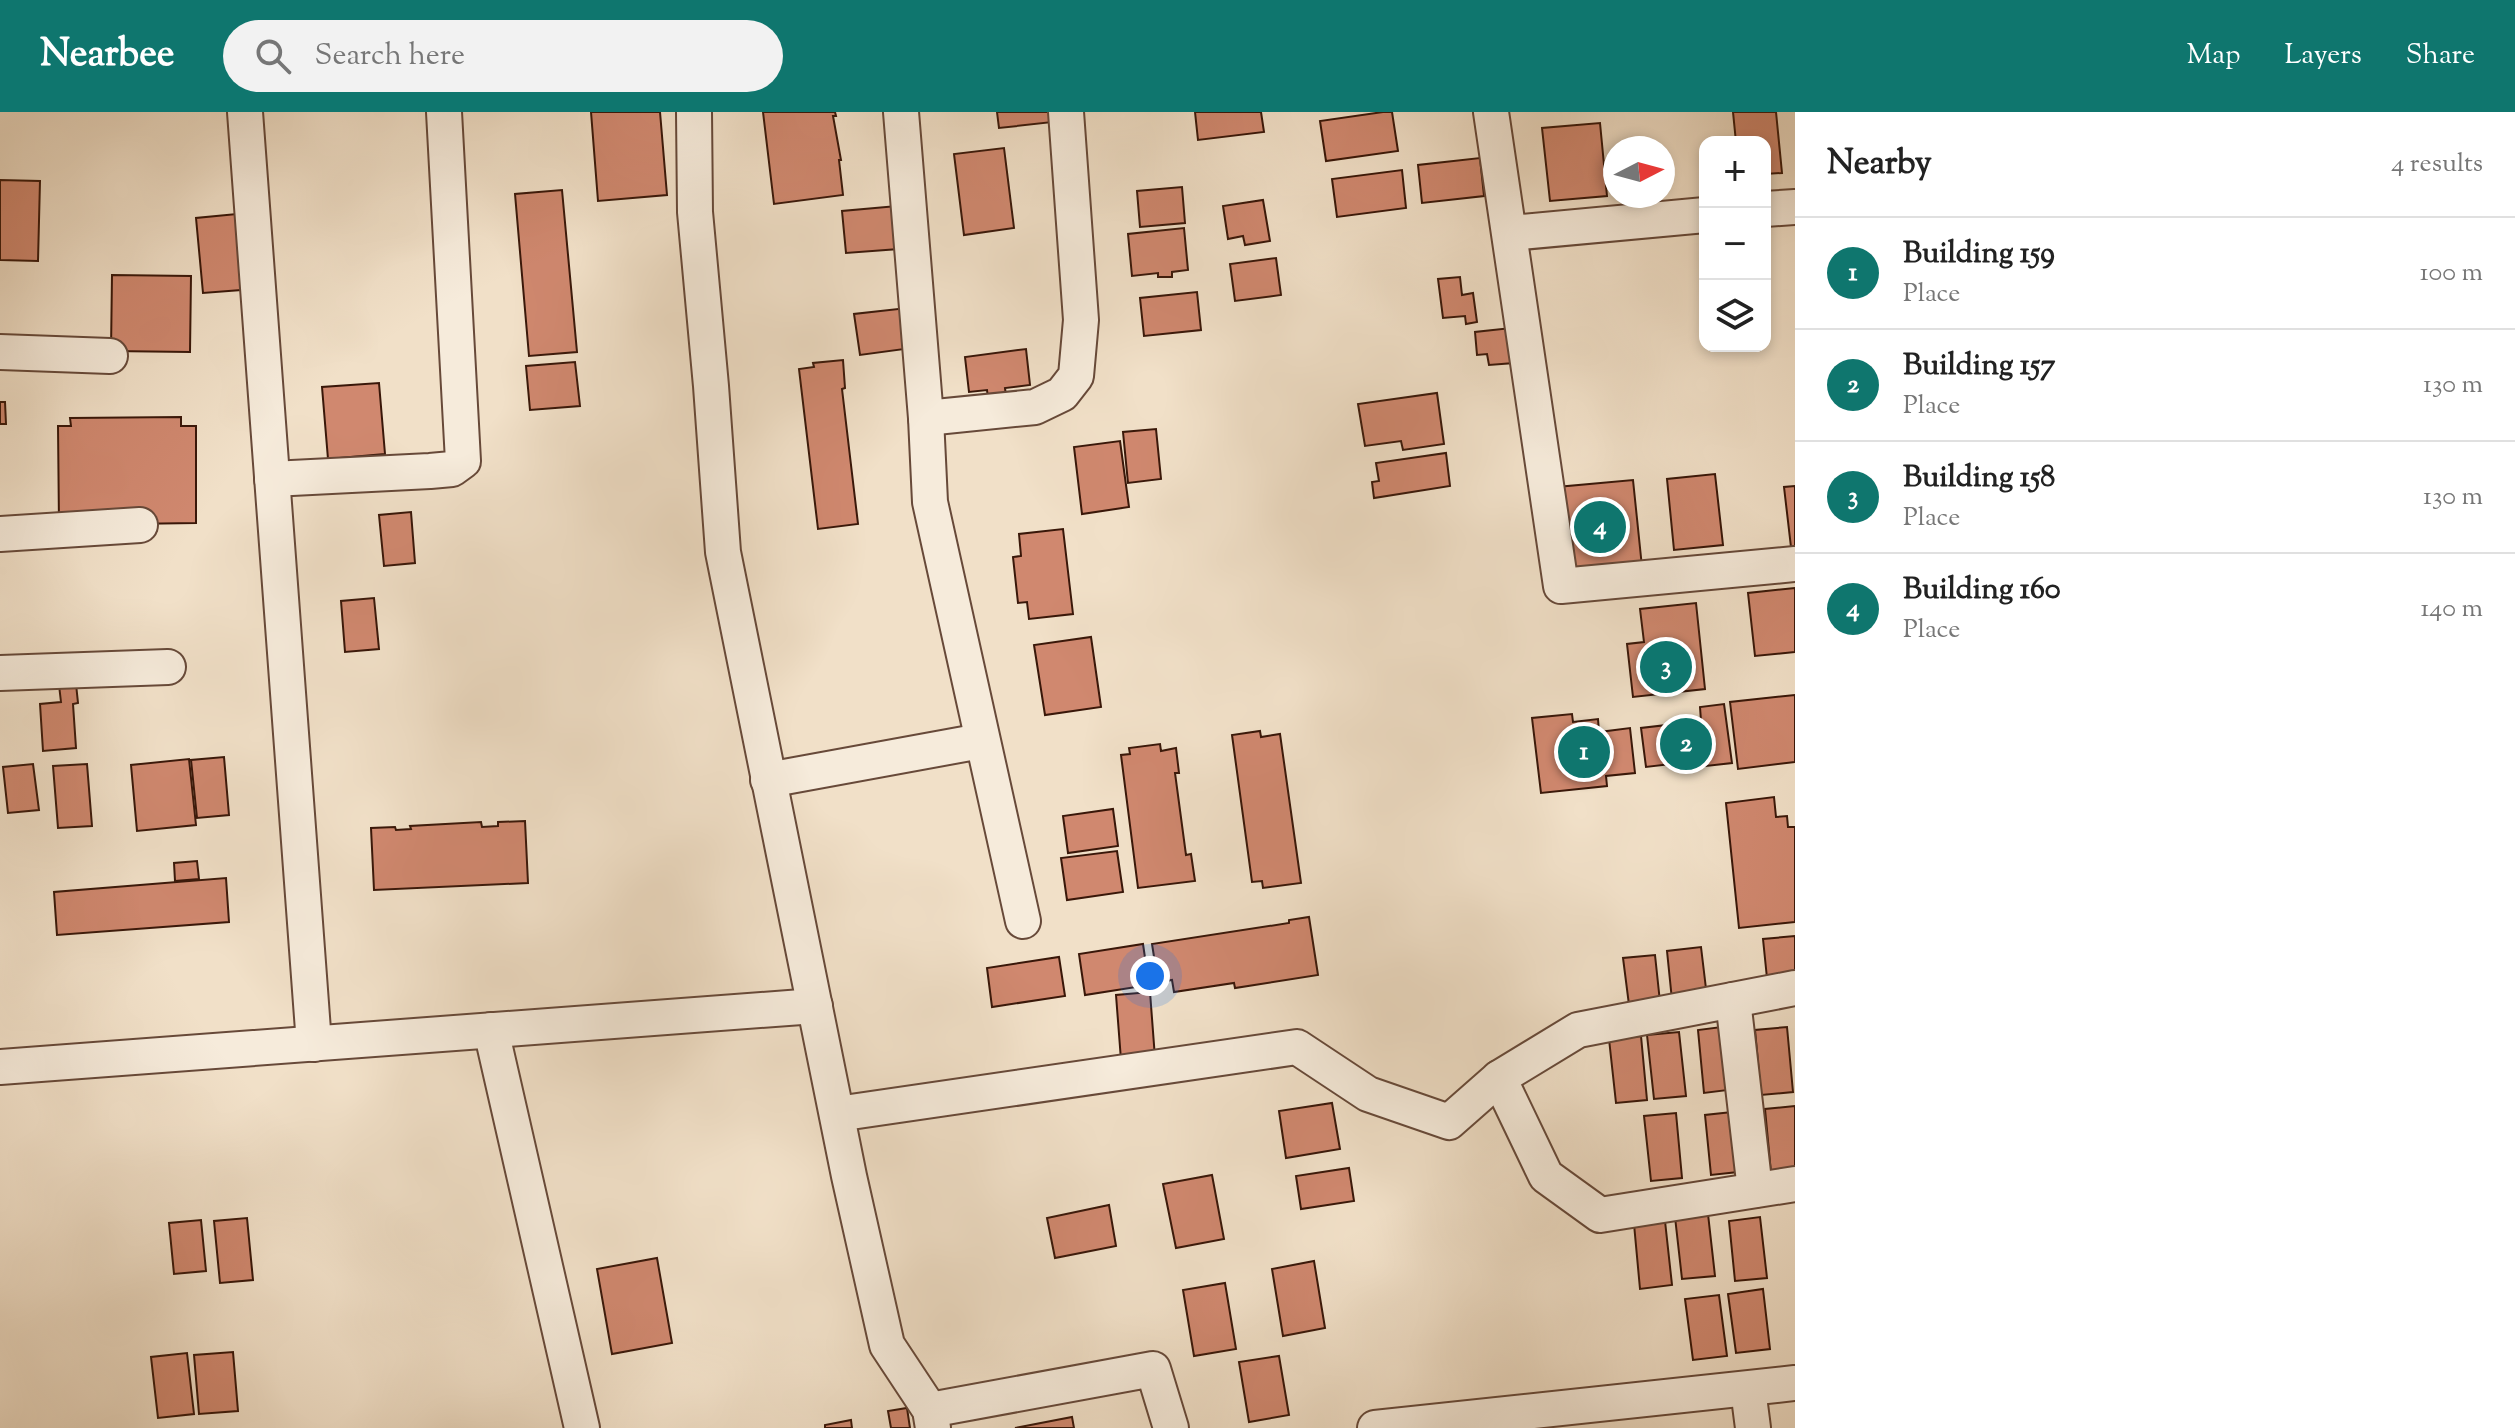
<!DOCTYPE html>
<meta charset="utf-8">
<style>
body{margin:0;font-family:"Sorts Mill Goudy",serif;background:#f2f2f2;color:#222}
.controls{position:absolute;right:24px;top:24px;display:grid;overflow:hidden;border-radius:16px;box-shadow:0 4px 12px #0003}
.controls button{width:72px;height:72px;display:grid;place-items:center;padding:0;border:0;border-bottom:2px solid #e0e0e0;background:#fff;color:#222;font:40px sans-serif}
.compass{position:absolute;left:1603px;top:24px;width:72px;height:72px;border-radius:50%;background:#fff;box-shadow:0 4px 12px #0003;rotate:84deg}
.you{position:absolute;left:1150px;top:864px;width:28px;height:28px;margin:-20px;border:6px solid #fff;border-radius:50%;background:#1a73e8;box-shadow:0 0 0 12px #1a73e833}
.badge{display:grid;place-items:center;width:52px;height:52px;border-radius:50%;background:#0f766e;color:#fff;font-size:26px;font-weight:700}
.pin{position:absolute;translate:-50% -50%;border:4px solid #fff;box-shadow:0 2px 8px #0006}
.list{margin:0;padding:0;list-style:none}
h2{display:flex;justify-content:space-between;align-items:center;height:104px;margin:0;padding:0 32px;font-size:34px}
h2 small{font-size:26px;font-weight:400;color:#767676}
.list li{display:grid;grid-template-columns:52px 1fr auto;gap:24px;align-items:center;box-sizing:border-box;height:112px;padding:0 32px;border-top:2px solid #e0e0e0}
.list b{display:block;font-size:30px;white-space:nowrap}
.list p{margin:0;font-size:26px;white-space:nowrap;color:#767676}
.list em{font-size:26px;font-style:normal;color:#767676}
.icon{flex:none;width:44px;height:44px;fill:none;stroke:currentColor;stroke-width:2;stroke-linecap:round;stroke-linejoin:round}
.map{position:relative;flex:none;width:1795px;height:1316px;overflow:hidden}
header{display:flex;align-items:center;gap:48px;box-sizing:border-box;height:112px;padding:0 40px;background:#0f766e;color:#fff}
header strong{font-size:38px}
nav{display:flex;gap:44px;margin-inline-start:auto;font-size:28px}
.search{width:560px;height:72px;background:#f2f2f2;display:flex;align-items:center;gap:20px;box-sizing:border-box;padding:0 28px;border-radius:44px;color:#767676;font-size:30px}
main{display:flex}
aside{flex:1;background:#fff}
.map>svg:first-child{display:block}
.building{fill:#d0886f;stroke:#391709;stroke-width:2}
.lines{fill:none;stroke-linecap:round;stroke-linejoin:round}
.minor-casing{stroke:#674939;stroke-width:38}
.minor{stroke:#f6ebdb;stroke-width:34}
</style>
<header>
<strong>Nearbee</strong>
<div class="search"><svg class="icon" aria-label="search" viewBox="0 0 24 24"><circle cx="10" cy="10" r="6"/><path d="M15 15l6 6"/></svg>Search here</div>
<nav><a>Map</a><a>Layers</a><a>Share</a></nav>
</header>
<main>
<div class="map">
<svg width="1795" height="1316" viewBox="0 0 1795 1316">
<rect width="100%" height="100%" fill="#f1e0c8"/>
<filter id="stains"><feTurbulence type="fractalNoise" baseFrequency=".0025" numOctaves="4"/><feColorMatrix values="0 0 0 0 .2 0 0 0 0 .09 0 0 0 0 .02 0 0 0 .5 -.17"/></filter>
<radialGradient id="worn" r=".72"><stop offset=".6" stop-color="#630" stop-opacity="0"/><stop offset="1" stop-color="#630" stop-opacity=".3"/></radialGradient>
<g class="building">
<polygon points="591,0 660,0 667,83 598,89"/>
<polygon points="763,0 835,0 836,4 833,4 841,48 839,48 843,83 774,92"/>
<polygon points="997,0 1051,0 1053,10 999,16"/>
<polygon points="1195,0 1261,0 1264,20 1198,28"/>
<polygon points="1383,0 1392,0 1398,39 1326,49 1320,9"/>
<polygon points="1733,0 1776,0 1782,61 1765,62 1765,30 1736,30"/>
<polygon points="1600,11 1607,84 1550,89 1542,16"/>
<polygon points="1004,36 1014,116 964,123 954,42"/>
<polygon points="1480,46 1484,84 1422,91 1418,53"/>
<polygon points="1402,58 1406,96 1337,105 1332,67"/>
<polygon points="0,68 40,69 38,149 0,148"/>
<polygon points="1182,75 1185,111 1140,115 1137,79"/>
<polygon points="562,78 577,240 529,244 515,82"/>
<polygon points="1263,88 1270,129 1245,133 1243,124 1228,127 1223,94"/>
<polygon points="908,93 912,136 846,141 842,99"/>
<polygon points="247,101 254,177 203,181 196,106"/>
<polygon points="1184,116 1188,158 1172,160 1172,165 1158,165 1158,161 1132,164 1128,122"/>
<polygon points="1276,146 1281,183 1235,189 1230,152"/>
<polygon points="112,163 191,164 190,240 111,239"/>
<polygon points="1460,165 1462,183 1473,181 1477,210 1466,212 1465,204 1443,206 1438,167"/>
<polygon points="1197,180 1201,218 1144,224 1140,186"/>
<polygon points="907,196 912,236 860,243 854,202"/>
<polygon points="1511,216 1514,251 1489,253 1487,242 1477,243 1475,220"/>
<polygon points="1026,237 1030,273 1005,276 1007,291 989,293 987,278 969,280 965,245"/>
<polygon points="843,248 845,276 842,277 858,412 818,417 799,257 814,255 813,251"/>
<polygon points="575,250 580,294 530,298 526,254"/>
<polygon points="379,271 385,342 328,347 322,275"/>
<polygon points="1437,281 1444,332 1403,338 1401,329 1365,334 1358,292"/>
<polygon points="0,290 5,290 6,312 0,312"/>
<polygon points="181,305 181,314 196,314 196,411 59,413 58,314 71,314 70,306"/>
<polygon points="1156,317 1161,367 1128,371 1123,320"/>
<polygon points="1120,329 1129,395 1082,402 1074,335"/>
<polygon points="1446,341 1450,374 1374,386 1372,370 1379,369 1376,351"/>
<polygon points="1715,362 1723,433 1674,438 1667,367"/>
<polygon points="1633,368 1642,455 1566,463 1557,375"/>
<polygon points="1795,374 1795,435 1791,435 1784,375"/>
<polygon points="411,400 415,451 384,454 379,403"/>
<polygon points="1063,417 1073,502 1029,507 1027,490 1018,491 1013,445 1021,444 1019,422"/>
<polygon points="1795,476 1795,540 1755,544 1748,481"/>
<polygon points="374,486 379,537 345,540 341,489"/>
<polygon points="1696,491 1705,577 1633,585 1627,532 1644,530 1640,497"/>
<polygon points="1091,525 1101,595 1045,603 1034,533"/>
<polygon points="76,572 78,591 73,592 76,636 43,639 40,592 61,590 59,573"/>
<polygon points="1795,583 1795,650 1738,657 1730,590"/>
<polygon points="1724,592 1732,651 1706,654 1705,648 1646,655 1641,616 1701,609 1700,595"/>
<polygon points="1572,602 1573,610 1598,607 1599,620 1630,616 1635,661 1606,664 1607,674 1541,681 1532,606"/>
<polygon points="1260,619 1261,625 1280,622 1301,771 1263,776 1262,769 1252,770 1232,623"/>
<polygon points="1160,632 1161,639 1176,636 1179,661 1175,661 1186,743 1191,742 1195,769 1138,776 1121,643 1130,642 1129,636"/>
<polygon points="224,645 229,703 197,706 191,648"/>
<polygon points="189,647 196,713 137,719 131,653"/>
<polygon points="33,652 39,698 8,701 3,655"/>
<polygon points="87,652 92,714 58,716 53,654"/>
<polygon points="1774,685 1776,705 1787,704 1788,715 1795,715 1795,810 1739,816 1726,691"/>
<polygon points="1113,697 1118,734 1068,741 1063,704"/>
<polygon points="525,709 528,771 374,778 371,716 395,715 396,718 411,717 410,714 481,710 482,715 498,714 498,710"/>
<polygon points="1117,739 1123,780 1067,788 1061,746"/>
<polygon points="197,749 199,767 175,769 174,751"/>
<polygon points="226,766 229,810 57,823 54,780"/>
<polygon points="1309,805 1318,863 1235,876 1234,871 1174,880 1172,868 1158,870 1152,832 1289,811 1289,808"/>
<polygon points="1795,824 1795,873 1768,876 1763,827"/>
<polygon points="1143,832 1149,873 1085,883 1079,842"/>
<polygon points="1701,835 1707,885 1672,888 1667,839"/>
<polygon points="1655,843 1660,890 1629,893 1623,846"/>
<polygon points="1059,845 1065,884 992,895 987,856"/>
<polygon points="1150,880 1155,946 1121,948 1116,883"/>
<polygon points="1729,914 1736,977 1704,981 1698,918"/>
<polygon points="1787,915 1793,980 1761,983 1755,918"/>
<polygon points="1679,920 1686,984 1654,987 1647,923"/>
<polygon points="1641,924 1647,988 1616,991 1609,927"/>
<polygon points="1332,991 1340,1037 1286,1046 1279,999"/>
<polygon points="1795,994 1795,1059 1771,1061 1765,997"/>
<polygon points="1741,999 1747,1059 1711,1063 1705,1003"/>
<polygon points="1676,1001 1682,1066 1651,1069 1644,1004"/>
<polygon points="1349,1056 1354,1089 1301,1097 1296,1064"/>
<polygon points="1212,1063 1224,1127 1176,1136 1163,1072"/>
<polygon points="1109,1093 1116,1134 1055,1146 1047,1106"/>
<polygon points="1708,1102 1715,1164 1682,1167 1675,1105"/>
<polygon points="1760,1105 1767,1166 1735,1169 1729,1109"/>
<polygon points="247,1106 253,1168 220,1171 214,1109"/>
<polygon points="201,1108 206,1159 174,1162 169,1111"/>
<polygon points="1665,1109 1672,1173 1640,1177 1634,1112"/>
<polygon points="657,1146 672,1231 612,1242 597,1157"/>
<polygon points="1314,1149 1325,1216 1283,1224 1272,1157"/>
<polygon points="1225,1171 1236,1237 1194,1244 1183,1178"/>
<polygon points="1763,1177 1770,1237 1736,1241 1728,1182"/>
<polygon points="1719,1183 1727,1244 1693,1248 1685,1187"/>
<polygon points="233,1240 238,1299 199,1302 194,1243"/>
<polygon points="187,1241 194,1302 158,1306 151,1245"/>
<polygon points="1279,1244 1289,1303 1249,1310 1239,1250"/>
<polygon points="907,1296 910,1316 891,1316 888,1299"/>
<polygon points="1072,1305 1074,1316 1015,1316"/>
<polygon points="851,1308 852,1316 825,1316 825,1313"/>
</g>
<g class="lines">
<defs>
<g id="minor">
<polyline points="245,0 314,932"/>
<polyline points="694,0 695,100 711,274 723,440 849,1064 887,1233 930,1298 933,1316"/>
<polyline points="901,0 926,306 930,390 1023,809"/>
<polyline points="1491,0 1561,474 1795,452"/>
<polyline points="1765,97 1795,95"/>
<polyline points="1511,121 1705,103"/>
<polyline points="0,240 110,244"/>
<polyline points="926,306 1035,295 1062,282 1076,264 1081,208 1066,0"/>
<polyline points="272,367 430,359 452,357 463,349 444,0"/>
<polyline points="0,422 140,413"/>
<polyline points="0,561 168,555"/>
<polyline points="768,668 981,629"/>
<polyline points="1733,888 1755,1078"/>
<polyline points="491,918 582,1316"/>
<polyline points="0,955 815,894"/>
<polyline points="1499,966 1546,1064 1600,1103 1795,1072"/>
<polyline points="837,1002 1297,935 1368,982 1449,1010 1499,966 1578,918 1795,876"/>
<polyline points="1748,1277 1753,1316"/>
<polyline points="930,1298 1153,1257 1171,1316"/>
<polyline points="1375,1316 1795,1271"/>
</g>
</defs>
<use href="#minor" class="minor-casing"/>
<use href="#minor" class="minor"/>
</g>
<rect width="100%" height="100%" filter="url(#stains)"/>
<rect width="100%" height="100%" fill="url(#worn)"/>
</svg>
<div class="controls">
<button>+</button>
<button>−</button>
<button><svg class="icon" aria-label="layers" viewBox="0 0 24 24"><path d="M12 4l9 5-9 5-9-5zM3 14l9 5 9-5"/></svg></button>
</div>
<svg class="compass" viewBox="-18 -18 36 36"><path d="M0-13l5 13h-10z" fill="#e53935"/><path d="M0 13l5-13h-10z" fill="#767676"/></svg>
<div class="you"></div>
<div class="pin badge" style="left:1584px;top:640px">1</div>
<div class="pin badge" style="left:1686px;top:632px">2</div>
<div class="pin badge" style="left:1666px;top:555px">3</div>
<div class="pin badge" style="left:1600px;top:415px">4</div>
</div>
<aside>
<h2>Nearby<small>4 results</small></h2>
<ul class="list">
<li><span class="badge">1</span><div><b>Building 159</b><p>Place</p></div><em>100 m</em></li>
<li><span class="badge">2</span><div><b>Building 157</b><p>Place</p></div><em>130 m</em></li>
<li><span class="badge">3</span><div><b>Building 158</b><p>Place</p></div><em>130 m</em></li>
<li><span class="badge">4</span><div><b>Building 160</b><p>Place</p></div><em>140 m</em></li>
</ul>
</aside>
</main>
